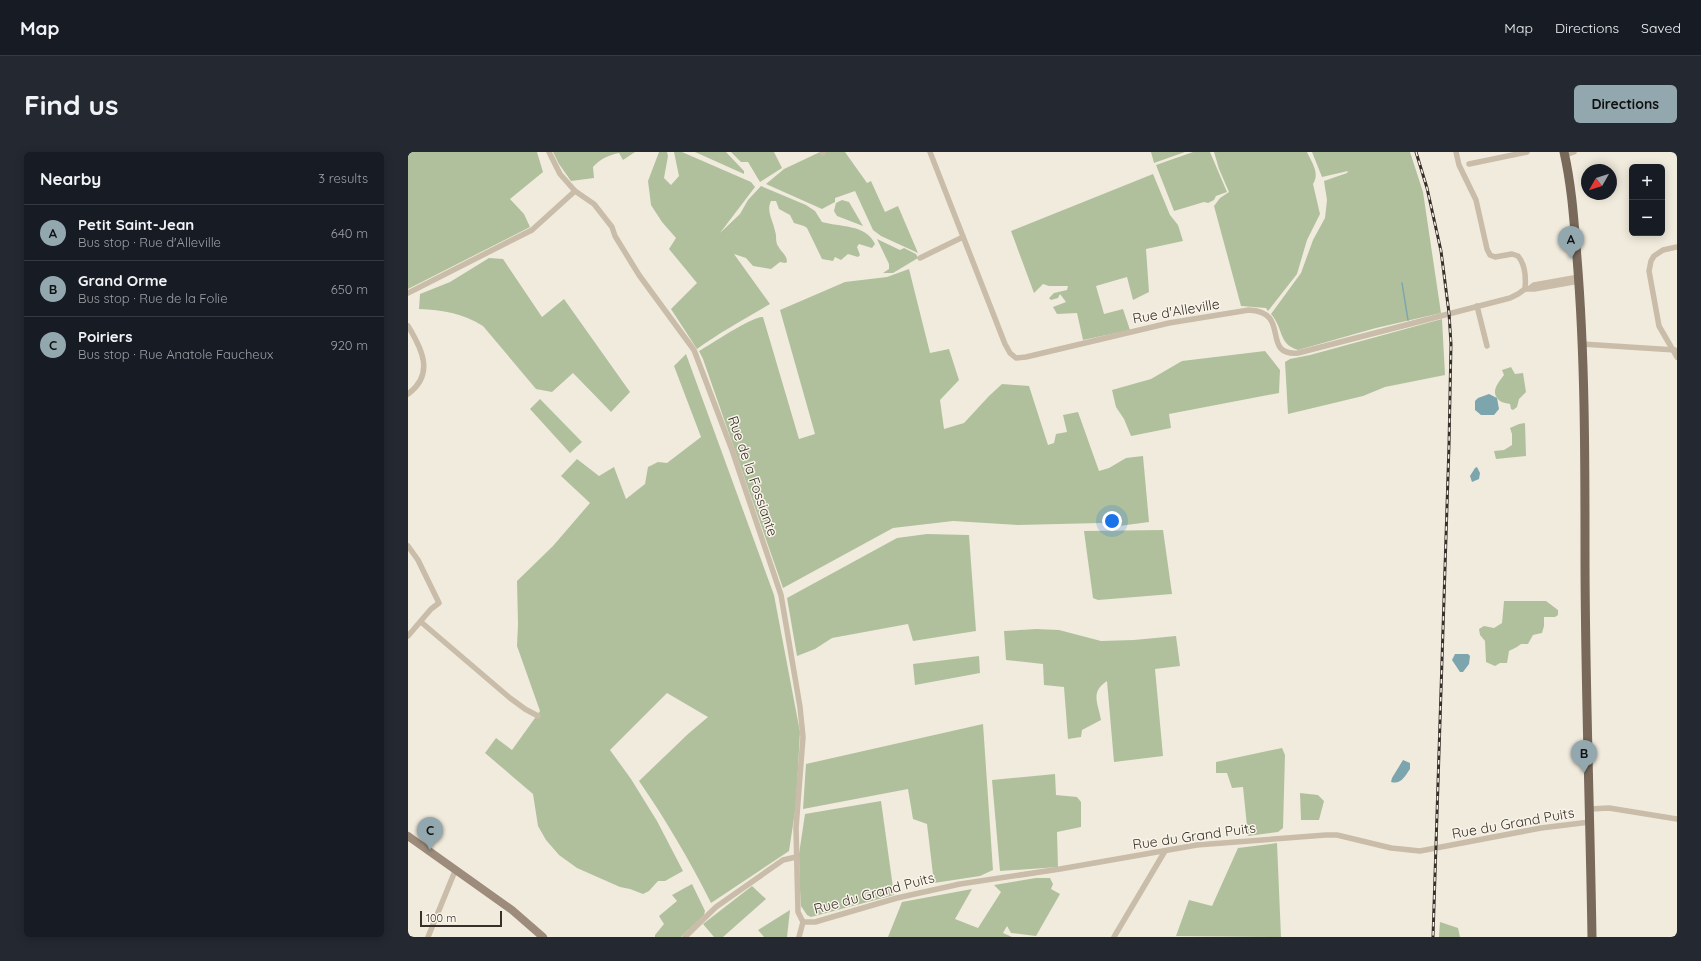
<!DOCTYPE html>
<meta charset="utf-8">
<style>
body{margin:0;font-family:Quicksand,sans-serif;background:#242831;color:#f1f3f6}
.controls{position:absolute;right:12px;top:12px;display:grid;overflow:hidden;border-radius:6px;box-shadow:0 2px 10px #0003}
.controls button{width:36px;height:36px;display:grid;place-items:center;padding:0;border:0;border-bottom:1px solid #363941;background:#171b24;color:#f1f3f6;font:20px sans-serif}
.compass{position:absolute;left:1173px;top:12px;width:36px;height:36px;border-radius:50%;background:#171b24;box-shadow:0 2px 10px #0003;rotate:231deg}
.scale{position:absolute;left:12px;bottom:10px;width:82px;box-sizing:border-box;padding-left:4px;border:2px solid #372f29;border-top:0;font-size:11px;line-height:14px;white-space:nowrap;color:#372f29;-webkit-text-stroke:3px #f9f4e9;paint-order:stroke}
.you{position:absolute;left:704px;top:369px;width:14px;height:14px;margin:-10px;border:3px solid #fff;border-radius:50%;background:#1a73e8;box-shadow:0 0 0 6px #1a73e833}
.badge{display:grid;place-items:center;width:26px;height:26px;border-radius:50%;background:#93a8ae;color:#111;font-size:13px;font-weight:700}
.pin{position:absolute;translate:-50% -33px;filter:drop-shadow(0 1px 2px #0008)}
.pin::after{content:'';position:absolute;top:21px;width:14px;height:12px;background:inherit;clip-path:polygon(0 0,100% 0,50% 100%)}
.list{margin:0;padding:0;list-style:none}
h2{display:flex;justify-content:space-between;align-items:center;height:52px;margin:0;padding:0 16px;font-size:17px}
h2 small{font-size:13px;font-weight:400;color:#9ea1a6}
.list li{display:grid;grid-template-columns:26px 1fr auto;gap:12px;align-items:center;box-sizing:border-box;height:56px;padding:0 16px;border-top:1px solid #363941}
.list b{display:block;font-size:15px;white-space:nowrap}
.list p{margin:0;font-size:13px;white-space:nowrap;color:#9ea1a6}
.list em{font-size:13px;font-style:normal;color:#9ea1a6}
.map{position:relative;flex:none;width:1269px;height:785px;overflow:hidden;border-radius:6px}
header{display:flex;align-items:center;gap:24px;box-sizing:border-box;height:56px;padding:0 20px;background:#171b24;border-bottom:1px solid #363941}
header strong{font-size:19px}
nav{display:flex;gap:22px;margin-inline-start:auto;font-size:14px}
.intro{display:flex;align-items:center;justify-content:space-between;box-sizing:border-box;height:96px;padding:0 24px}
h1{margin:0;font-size:28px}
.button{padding:10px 18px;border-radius:6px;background:#93a8ae;color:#111;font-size:14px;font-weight:700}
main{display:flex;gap:24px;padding:0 24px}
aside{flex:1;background:#171b24;border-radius:6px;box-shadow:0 2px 10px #0003}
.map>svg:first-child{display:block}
.green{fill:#b0c09d}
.water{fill:#7da5ae}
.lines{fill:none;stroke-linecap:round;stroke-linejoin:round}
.stream{stroke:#7da5ae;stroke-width:1.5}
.street{stroke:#c9bca9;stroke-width:5.5}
.secondary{stroke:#9d8c7b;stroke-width:8}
.primary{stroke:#78695a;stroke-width:9}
.rail-casing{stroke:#372f29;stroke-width:3}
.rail{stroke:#f9f4e9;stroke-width:1.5;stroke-dasharray:4.5;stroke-linecap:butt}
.labels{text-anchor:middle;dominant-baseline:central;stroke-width:3;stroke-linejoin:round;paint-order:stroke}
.street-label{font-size:14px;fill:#372f29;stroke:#f9f4e9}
</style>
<header>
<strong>Map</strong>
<nav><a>Map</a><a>Directions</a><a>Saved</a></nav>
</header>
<div class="intro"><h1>Find us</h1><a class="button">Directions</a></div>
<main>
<aside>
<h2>Nearby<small>3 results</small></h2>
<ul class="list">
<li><span class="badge">A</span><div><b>Petit Saint-Jean</b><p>Bus stop · Rue d'Alleville</p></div><em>640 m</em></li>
<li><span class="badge">B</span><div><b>Grand Orme</b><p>Bus stop · Rue de la Folie</p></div><em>650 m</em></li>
<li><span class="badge">C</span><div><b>Poiriers</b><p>Bus stop · Rue Anatole Faucheux</p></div><em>920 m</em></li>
</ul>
</aside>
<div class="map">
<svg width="1269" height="785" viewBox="0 0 1269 785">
<rect width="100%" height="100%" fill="#f1ebdd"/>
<g class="green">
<polygon points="0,0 129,0 135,20 102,47 116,62 122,75 0,137"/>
<path d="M145 0H227L215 8 211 1C201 3 192 7 185 15L186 26 163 29 151 12Z"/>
<path d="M251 0H259L260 4 256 26 263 33 271 24 266 0H274L343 30 347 35 312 81 332 62 340 48 353 34 398 53 407 59 414 70C431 75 458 72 467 92L464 96 451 92 449 95 452 103 450 105 440 102 433 108 427 105 425 109 414 107 399 76 396 74 386 71 382 63 371 57 368 49H363C358 59 365 68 367 79 369 84 367 89 370 94 373 100 379 103 379 110L377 111 372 110 363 117 345 114 338 106 326 102 362 152C338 166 311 181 289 197L263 157 289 131 261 97 268 86 254 70 243 53 240 29Z"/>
<polygon points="287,0 318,0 336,19 336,22"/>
<polygon points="323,0 366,0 374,16 352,30 340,10 333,10"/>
<polygon points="412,0 437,0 459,31 463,29 477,60 490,54 510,101 473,84 465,78 447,39 427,46 427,50 414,57 358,32 376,17"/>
<polygon points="743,0 777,0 746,11"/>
<polygon points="785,0 802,0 819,40 808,44 806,48 800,51 796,50 766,59 748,13"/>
<path d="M806 0H899C904 11 912 21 905 32L912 62 899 88 889 122 860 159 858 156 833 154 806 54 812 46 821 40 811 17Z"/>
<path d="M904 0H1002L1015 40 1033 161 968 176 890 198C870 192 876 177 863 162L893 121 905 88 917 66 919 48 916 29 939 21 940 19 914 25Z"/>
<polygon points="745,22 762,63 770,73 775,89 738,97 741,140 725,148 719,125 688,134 696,162 715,157 722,178 675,188 669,161 649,162 645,155 658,150 652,142 650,146 643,148 641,146 646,141 659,138 660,134 641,134 635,132 626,141 603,79"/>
<polygon points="434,48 441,50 455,74 429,64 426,59 428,51"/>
<polygon points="469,87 492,98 496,96 508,102 510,106 485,121 475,121 481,117 481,112"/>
<path d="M81 106 95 107 134 165 156 147 222 240 203 260 165 221 144 240 128 237 75 174C54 161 35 158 11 157L12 142 42 130Z"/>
<path d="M501 117 522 201 541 197 551 228 532 248 536 277 556 271 581 244 594 232 621 234 640 293 646 291 648 282 659 280 655 263 670 260 691 319 701 316 718 306 735 304 741 370 711 374 693 371 610 373 545 369 485 376 375 436 295 207 291 199C302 193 344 164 355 165L391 287 407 282 372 158 437 130 479 125Z"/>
<polygon points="1034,167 1037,223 977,235 955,244 880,262 877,210 882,207 902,203"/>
<polygon points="857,199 872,218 871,241 761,262 763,276 723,284 716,267 708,255 704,238 743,227 774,209"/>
<path d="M278 202 366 443 392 580 388 653 381 699 303 751C282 709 258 668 231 629L280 582 300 565 259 541 202 598 223 627 249 669 275 719 257 729H250L241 739 235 742 222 737 212 735 169 716 151 703 138 688 130 674 125 642 77 601 88 586 104 598 132 559 109 494 110 472 109 429 145 394 182 351 153 324 169 307 191 324 206 315 218 347 237 332 240 315 250 310 259 311 293 285 266 214Z"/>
<path d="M1103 215 1107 222 1115 221 1118 240 1111 247 1109 255 1105 258 1103 257 1102 252C1099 251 1095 251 1092 249 1081 240 1091 230 1096 223L1094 218Z"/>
<polygon points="132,247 174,290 162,301 122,257"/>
<polygon points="1117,271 1118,304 1088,307 1086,299 1096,298 1104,293 1104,282 1102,276 1111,272"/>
<polygon points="755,378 764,442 690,448 685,446 676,379"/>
<polygon points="519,382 561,383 568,479 505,489 500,472 424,486 407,497 389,504 379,446 489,386"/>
<polygon points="1096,449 1138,449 1150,458 1150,463 1147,465 1136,465 1136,474 1134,481 1125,483 1120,492 1113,492 1109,495 1101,499 1099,511 1092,511 1087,514 1078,510 1077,489 1072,483 1071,477 1076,474 1086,476 1094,471"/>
<path d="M628 477 651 478 693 489 726 488 768 484 772 514 747 517 755 604 706 610 699 529C682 540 690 551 693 568L674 578 673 585 660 587 656 535 636 533 635 512 598 508 596 479Z"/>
<polygon points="571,504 572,521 507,533 505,512"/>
<polygon points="575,572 585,718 572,724 526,731 519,672 505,667 500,637 395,657 398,612"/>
<polygon points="874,596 877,603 875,676 870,680 840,684 835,635 824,636 819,621 808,621 808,610"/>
<polygon points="647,622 648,643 669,645 673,650 673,675 649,680 650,715 592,719 584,628"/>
<polygon points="892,641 910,643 916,649 911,668 893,668"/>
<polygon points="473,649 486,743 403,765 399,763 393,754 392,738 391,702 397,662"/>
<polygon points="869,691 873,785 768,784 781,748 804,754 830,696"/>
<polygon points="628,726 642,726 645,732 643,737 652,742 628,784 603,781 599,774 595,781 604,785 480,785 494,750 564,737 547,767 570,776 593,740 586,733"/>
<polygon points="284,732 297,759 296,763 273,785 247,785 247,783 256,772 251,764 269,749 264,743"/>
<polygon points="344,734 358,747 315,785 306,785 295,772"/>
<polygon points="382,758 379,785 356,785 350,778"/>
<polygon points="1032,770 1050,776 1052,785 1031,785"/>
</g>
<g class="water">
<polygon points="1081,242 1089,246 1091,257 1086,263 1073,263 1067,258 1067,249 1070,246"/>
<polygon points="1069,315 1072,321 1071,327 1064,330 1062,324 1067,316"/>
<polygon points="1047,502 1060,502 1062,504 1061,512 1055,520 1052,520 1044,508"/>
<path d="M995 608 1002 611V617C997 624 993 633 983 630L984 626Z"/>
</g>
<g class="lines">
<polyline class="stream" points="994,131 1000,168"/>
<g class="street">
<polyline points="141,0 152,22 167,39 186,52 204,75 207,84 231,123 286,198 324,298 373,443 392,555 395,585 388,676 390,760 395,770 391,785"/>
<polyline points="414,0 415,1"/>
<path d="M522 0 597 192 602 201 608 206 618 205 761 171 841 158C884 160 852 204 890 201L1102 146 1110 142 1117 137H1126L1171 129"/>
<path d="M1048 0 1051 13 1068 48 1079 97 1082 103 1087 105 1104 102 1110 104C1117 112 1118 126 1117 137"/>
<polyline points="1157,3 1166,0"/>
<polyline points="1061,12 1119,0"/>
<polyline points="1269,95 1255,98 1246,104 1243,109 1241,119 1251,174 1269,205"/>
<polyline points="512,106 555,85"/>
<polyline points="1122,136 1126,133 1171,125"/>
<polyline points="0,141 124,78 167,39"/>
<polyline points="1069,154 1079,194"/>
<path d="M0 174C14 197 27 222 0 242"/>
<polyline points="1174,192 1267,198"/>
<polyline points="0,394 10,408 31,451 23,457 0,484"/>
<polyline points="13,470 102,546 117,557 130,564"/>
<polyline points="1182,657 1201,656 1269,667"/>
<polyline points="395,770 407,770 489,746 552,732 652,717 789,693 918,683 929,683 983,696 1012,699 1133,676 1182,670"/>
<polyline points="20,785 47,719"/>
<polyline points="277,785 308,755 375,708 388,705"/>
<polyline points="706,785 757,699"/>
</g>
<polyline class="secondary" points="0,684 104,758 135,785"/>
<path class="primary" d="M1156 0C1164 35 1166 70 1169 106 1177 204 1177 303 1177 402 1177 530 1182 657 1184 785"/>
<defs>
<polyline id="rail" points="1008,0 1019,36 1033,99 1041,161 1043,192 1041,293 1025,785"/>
</defs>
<use href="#rail" class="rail-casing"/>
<use href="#rail" class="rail"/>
</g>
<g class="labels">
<g class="street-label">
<text transform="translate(768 159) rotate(-10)">Rue d'Alleville</text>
<text transform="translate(345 324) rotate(71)">Rue de la Fossiante</text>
<text transform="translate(1105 671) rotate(-10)">Rue du Grand Puits</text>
<text transform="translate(786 684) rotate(-8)">Rue du Grand Puits</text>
<text transform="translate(466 741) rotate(-15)">Rue du Grand Puits</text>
</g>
</g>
</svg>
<div class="controls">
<button>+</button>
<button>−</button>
</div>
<svg class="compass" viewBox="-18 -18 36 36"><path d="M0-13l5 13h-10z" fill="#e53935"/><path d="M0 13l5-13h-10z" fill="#9ea1a6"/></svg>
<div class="scale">100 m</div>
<div class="you"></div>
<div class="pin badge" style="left:1163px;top:107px">A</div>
<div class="pin badge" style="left:1176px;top:621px">B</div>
<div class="pin badge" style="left:22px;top:698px">C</div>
</div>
</main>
